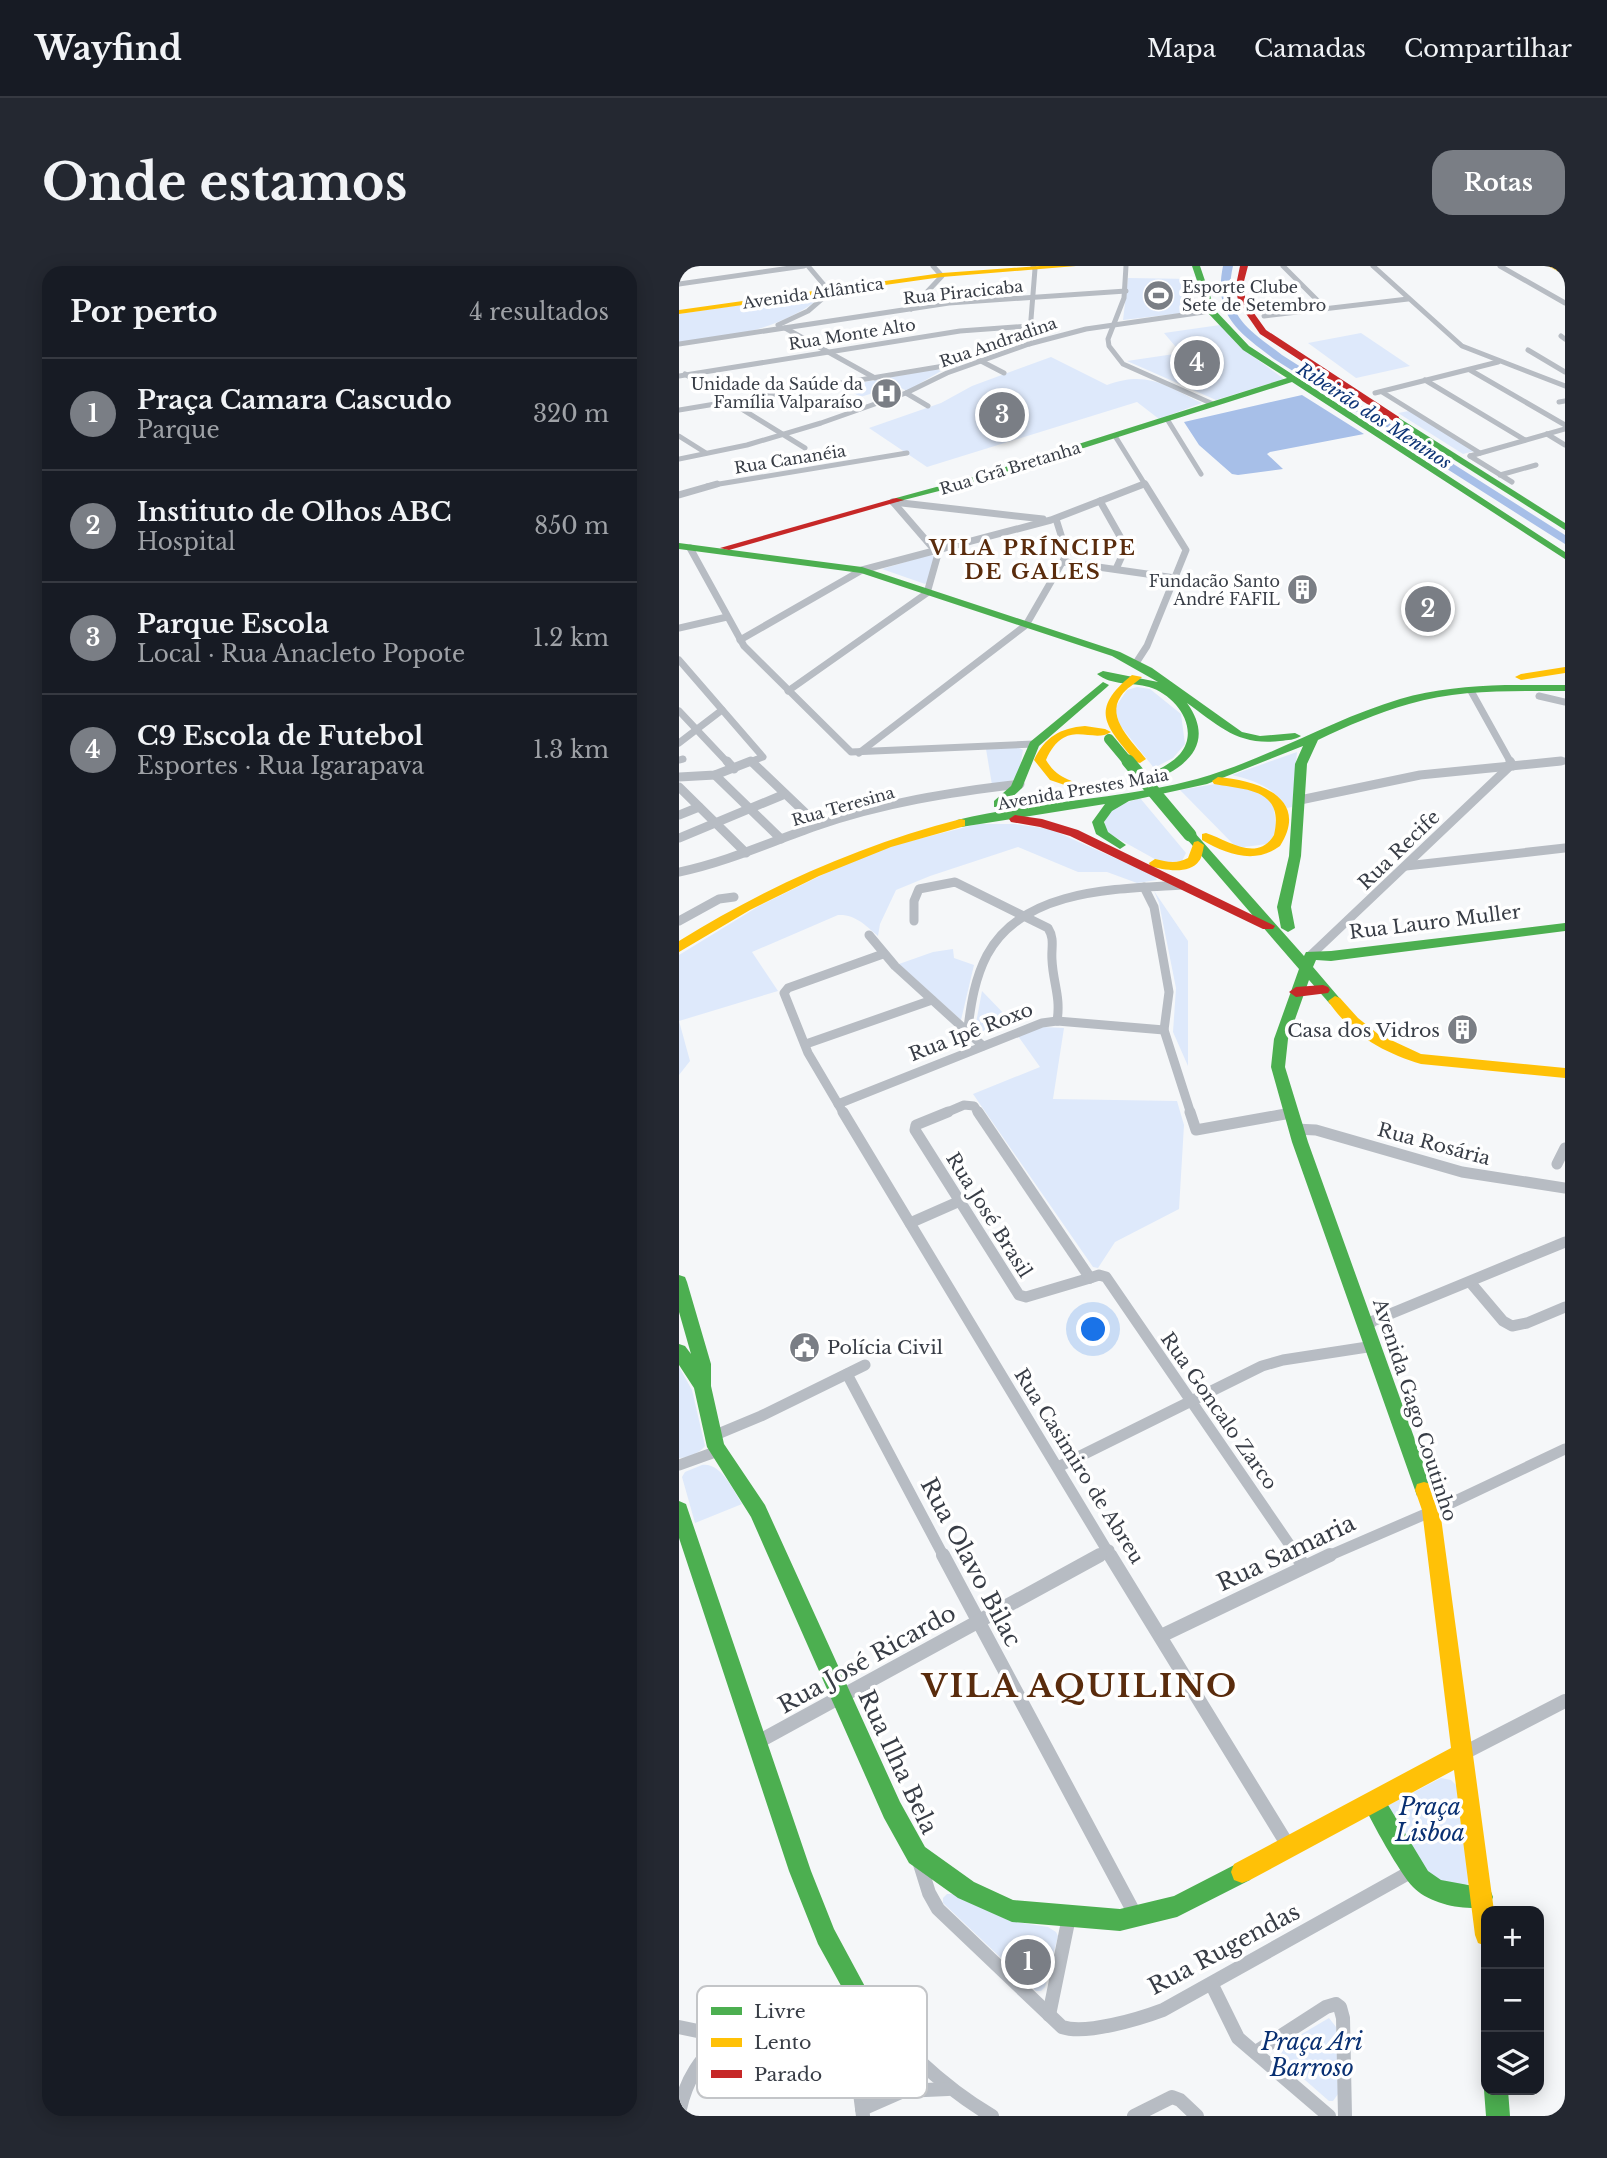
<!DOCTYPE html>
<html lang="pt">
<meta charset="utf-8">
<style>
body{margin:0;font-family:"Libre Baskerville",serif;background:#242831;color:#f1f3f6}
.controls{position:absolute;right:21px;bottom:21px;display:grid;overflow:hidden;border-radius:14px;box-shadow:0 4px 18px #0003}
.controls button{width:63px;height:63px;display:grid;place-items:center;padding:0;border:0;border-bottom:2px solid #363941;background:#171b24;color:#f1f3f6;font:35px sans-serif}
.you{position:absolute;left:415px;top:1064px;width:24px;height:24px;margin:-18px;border:5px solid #fff;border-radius:50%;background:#1a73e8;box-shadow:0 0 0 10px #1a73e833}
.badge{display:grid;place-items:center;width:46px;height:46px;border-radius:50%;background:#7a7e85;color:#fff;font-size:23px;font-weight:700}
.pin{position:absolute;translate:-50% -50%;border:4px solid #fff;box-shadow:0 2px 7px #0006}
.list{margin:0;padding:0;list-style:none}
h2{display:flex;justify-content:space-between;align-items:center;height:91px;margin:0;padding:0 28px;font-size:30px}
h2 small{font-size:23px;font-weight:400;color:#9ea1a6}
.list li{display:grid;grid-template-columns:46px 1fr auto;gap:21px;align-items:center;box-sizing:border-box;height:112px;padding:0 28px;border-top:2px solid #363941}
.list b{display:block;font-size:26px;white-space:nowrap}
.list p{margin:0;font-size:23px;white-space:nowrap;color:#9ea1a6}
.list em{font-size:23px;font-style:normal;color:#9ea1a6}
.icon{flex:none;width:38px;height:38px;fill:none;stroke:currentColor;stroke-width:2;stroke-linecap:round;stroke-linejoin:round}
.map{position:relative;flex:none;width:886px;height:1850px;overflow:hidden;border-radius:21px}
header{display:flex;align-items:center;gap:42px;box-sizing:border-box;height:98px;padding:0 35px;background:#171b24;border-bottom:2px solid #363941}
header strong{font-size:33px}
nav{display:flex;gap:38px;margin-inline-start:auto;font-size:24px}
.intro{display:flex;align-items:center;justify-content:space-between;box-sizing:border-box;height:168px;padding:0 42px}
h1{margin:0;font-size:49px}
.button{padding:18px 32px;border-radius:21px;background:#7a7e85;color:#fff;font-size:24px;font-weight:700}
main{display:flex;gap:42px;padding:0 42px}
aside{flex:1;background:#171b24;border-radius:21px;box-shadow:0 4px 18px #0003}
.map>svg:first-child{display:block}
.green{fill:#dee9fb}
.water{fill:#a7bfe8}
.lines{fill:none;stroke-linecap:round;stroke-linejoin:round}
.river{fill:#a7bfe8;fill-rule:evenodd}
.street-far4{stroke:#b7bcc3;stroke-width:5}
.street-far3{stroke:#b7bcc3;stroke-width:7}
.street-far2{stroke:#b7bcc3;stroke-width:9}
.street-far1{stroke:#b7bcc3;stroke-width:11}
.street{stroke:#b7bcc3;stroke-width:14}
.fast{fill:#4caf50;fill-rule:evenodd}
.slow{fill:#ffc107;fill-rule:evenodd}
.jam{fill:#c62828;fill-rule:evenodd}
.fast-bridge-far1{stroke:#4caf50;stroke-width:10}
.fast-bridge{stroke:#4caf50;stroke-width:13}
.labels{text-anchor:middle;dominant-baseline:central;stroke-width:7;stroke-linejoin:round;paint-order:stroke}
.far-poi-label{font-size:16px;fill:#383d46;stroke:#fff;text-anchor:end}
.far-street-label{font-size:16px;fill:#383d46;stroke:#fff}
.far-water-label{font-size:18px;font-style:italic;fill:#0e3577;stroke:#fff}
.street-label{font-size:19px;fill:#383d46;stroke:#fff}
.poi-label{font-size:19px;fill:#383d46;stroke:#fff;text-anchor:end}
.far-district-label{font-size:21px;font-weight:bold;letter-spacing:2px;fill:#5a2c0d;stroke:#fff}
.near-street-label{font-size:23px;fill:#383d46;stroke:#fff}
.near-park-label{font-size:23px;font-style:italic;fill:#093072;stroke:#fff}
.near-district-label{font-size:32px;font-weight:bold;letter-spacing:2px;fill:#5a2c0d;stroke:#fff}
.key{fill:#fff;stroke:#c3c5c8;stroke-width:2}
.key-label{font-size:19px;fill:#383d46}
</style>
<header>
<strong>Wayfind</strong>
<nav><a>Mapa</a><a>Camadas</a><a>Compartilhar</a></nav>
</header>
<div class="intro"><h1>Onde estamos</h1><a class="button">Rotas</a></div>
<main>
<aside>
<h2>Por perto<small>4 resultados</small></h2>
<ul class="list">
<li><span class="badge">1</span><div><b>Praça Camara Cascudo</b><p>Parque</p></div><em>320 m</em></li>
<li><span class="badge">2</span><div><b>Instituto de Olhos ABC</b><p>Hospital</p></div><em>850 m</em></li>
<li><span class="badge">3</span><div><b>Parque Escola</b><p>Local · Rua Anacleto Popote</p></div><em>1.2 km</em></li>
<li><span class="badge">4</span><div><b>C9 Escola de Futebol</b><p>Esportes · Rua Igarapava</p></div><em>1.3 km</em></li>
</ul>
</aside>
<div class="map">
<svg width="886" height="1850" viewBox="0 0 886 1850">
<rect width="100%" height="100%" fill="#f5f7f9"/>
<g class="green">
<polygon points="449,12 514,13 513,46 444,54"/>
<path d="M144 27 147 28C96 67 61 67 0 77V48Z"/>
<polygon points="541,59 560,80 605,113 537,134 448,95 502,87 485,67"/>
<polygon points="682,67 731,100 677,112 629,77"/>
<path d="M372 91 428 119C469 104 486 120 523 137L480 153 458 136 248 201 190 162 262 137 293 120Z"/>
<polygon points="257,103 262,105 228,125 218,120 181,131 164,120"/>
<polygon points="730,145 796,185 784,188 719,147"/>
<polygon points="250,289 256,290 249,316 246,318 203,303"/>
<polygon points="458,421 471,423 502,448 506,478 494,492 475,502 436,453 436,442 448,424"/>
<polygon points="338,481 344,484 339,513 313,519 307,483"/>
<path d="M618 486 613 541 608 542C594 521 577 515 553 509Z"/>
<polygon points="548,516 569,519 594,536 598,566 588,578 558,582 501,524"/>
<path d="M461 532 507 587 503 595 483 597 427 566C421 539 440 540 461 532Z"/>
<path d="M299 558H336L371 563 476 610 478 614 458 617 428 606H399L339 581 251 610 217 624 201 658 199 670C186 659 176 648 159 649L73 686 99 725 0 755 11 795 0 809V689L80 640 192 585Z"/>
<polygon points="475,625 509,675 509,800 494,766 497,722 480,637"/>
<polygon points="274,683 275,692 295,699 282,754 220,698 254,686"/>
<polygon points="303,725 331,754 347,749 353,751 312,766 300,765 297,757"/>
<polygon points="364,761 385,762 374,833 498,835 505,859 500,943 436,976 419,1002 414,1001 294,828 361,801 339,770"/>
<path d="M0 1101 13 1124 26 1180C21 1187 9 1192 0 1192Z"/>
<path d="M23 1199C42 1196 54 1224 63 1238L16 1257 3 1211 6 1206Z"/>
<path d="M762 1512 772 1514 778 1520 790 1617C780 1623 762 1621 753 1614 744 1607 716 1557 708 1545L710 1539Z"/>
<polygon points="268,1628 275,1628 331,1655 369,1661 377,1666 379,1670 366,1721 362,1725 357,1725 264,1637 264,1632"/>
<polygon points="650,1752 657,1761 659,1828 654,1835 650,1835 601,1792 604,1779"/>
</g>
<polygon class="water" points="623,129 685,168 591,186 588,188 604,203 559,209 553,208 520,179 505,156"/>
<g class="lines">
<path class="river" d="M544 0H554C543 48 567 62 603 89L886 269V278L595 93C559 66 534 49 544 0Z"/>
<g class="street-far4">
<polyline points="447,0 445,32 429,73 430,80 444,98 534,138"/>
<polyline points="604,0 647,43"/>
<polyline points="694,0 783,80 886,120"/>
<polyline points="821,0 886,37"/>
<polyline points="0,18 125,0"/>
<polyline points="232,43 263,10 254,0"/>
<polyline points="585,50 729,33"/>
<polyline points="99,59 129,45 151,26 129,0"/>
<polyline points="106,62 196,112"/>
<polyline points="882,70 886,73"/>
<polyline points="0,78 270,37 447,25"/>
<polyline points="350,78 356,3 354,0"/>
<polyline points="849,84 886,106"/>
<polyline points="300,94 325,107"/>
<polyline points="791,104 886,159"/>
<polyline points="6,108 126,182"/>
<polyline points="0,110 281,65 351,60"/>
<polyline points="746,114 846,174"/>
<polyline points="703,126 801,187"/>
<polyline points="227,127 249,140"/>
<polyline points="696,127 819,96"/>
<polyline points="880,136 886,135"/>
<polyline points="0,144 277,98"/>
<polyline points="488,153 522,208"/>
<polyline points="868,168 886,179"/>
<polyline points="0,170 27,187"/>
<polyline points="436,170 467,220"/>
<polyline points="791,190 886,163"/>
<polyline points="791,190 833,216"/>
<polyline points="0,193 68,179 142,157 227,127 268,107 350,78 407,63 532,45"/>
<polyline points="821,209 857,199"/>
<polyline points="28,220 228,187"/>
<polyline points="461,220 466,218"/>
</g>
<g class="street-far3">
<polyline points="0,229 38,218"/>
<polyline points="421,235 447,281 437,303"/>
<polyline points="214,236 364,253"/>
<polyline points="11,282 65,380 172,486 355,478"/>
<polyline points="384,296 496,312"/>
<polyline points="0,362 48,351"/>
<polyline points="61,374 183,304 372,254 465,218"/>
<polyline points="0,394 84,491 68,497"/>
<polyline points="457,397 468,380 507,284 466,218"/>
<polyline points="109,425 248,327 259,288 214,236"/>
<polyline points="792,425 832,497"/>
<polyline points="860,430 886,436"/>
<polyline points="0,445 49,497"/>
<polyline points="0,477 43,444"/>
<polyline points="180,487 347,359 388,288 377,253"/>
<polyline points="0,494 4,493"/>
<polyline points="864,497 886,495"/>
</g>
<g class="street-far2">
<polyline points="48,495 55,503"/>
<polyline points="831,495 834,500"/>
<polyline points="73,496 139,559"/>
<polyline points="36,509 102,573"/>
<polyline points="0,511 36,509 72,495"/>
<polyline points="0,521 67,587"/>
<polyline points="621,534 741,509 882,495"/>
<polyline points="0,549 20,541"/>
<polyline points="0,572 106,528"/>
<polyline points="727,600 886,582"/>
<path d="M0 606C48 596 91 576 137 560 203 537 272 526 341 518"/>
<polyline points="465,621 475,641 490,726 485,764 512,848"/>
<polyline points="0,655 40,633 55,631"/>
<path d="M235 655V635L240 623 276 616 369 662C376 673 372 682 373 694 374 717 382 731 378 755"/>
<polyline points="190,669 216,700 304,780"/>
<polyline points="632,689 830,501"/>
<path d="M289 762C292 737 296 712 308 689 344 622 438 623 503 619"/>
<polyline points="127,778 253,734"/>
<polyline points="159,838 363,757 378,755 485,764"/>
<polyline points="165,848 129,787 105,727 109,722 204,688"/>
<polyline points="264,848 285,839 295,840 300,848"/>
<polyline points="609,848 612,847"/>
</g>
<g class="street-far1">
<polyline points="164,846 432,1291"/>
<polyline points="269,846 237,859 236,864 340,1029 347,1031 411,1012"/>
<polyline points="299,846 411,1012"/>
<polyline points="511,846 517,864 612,847"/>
<polyline points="616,863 637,864 783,906 886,922"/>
<polyline points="878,898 886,882"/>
<polyline points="231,957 281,935"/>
<polyline points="411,1012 420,1009 427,1011 619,1291"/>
<polyline points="791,1016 824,1055 833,1060 848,1057 886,1041"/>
<polyline points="687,1061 694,1055 886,976"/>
<polyline points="168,1108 265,1291"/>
<polyline points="34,1170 82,1150 186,1099"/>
<polyline points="0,1199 39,1185"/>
<polyline points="379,1201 583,1100 604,1094 695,1080"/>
<polyline points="418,1291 430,1284"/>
<polyline points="647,1291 772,1237 886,1183"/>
</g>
<g class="street">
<polyline points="264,1289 458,1652"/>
<polyline points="431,1289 610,1581"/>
<polyline points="617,1289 625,1300"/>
<polyline points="482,1370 651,1289"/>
<polyline points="77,1477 421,1289"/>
<polyline points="783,1488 886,1435"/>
<path d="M240 1595 250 1627 259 1643 383 1761C407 1769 460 1753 484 1744L735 1604"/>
<polyline points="533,1719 559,1772 650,1850"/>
<path d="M179 1728C218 1776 259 1818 313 1850"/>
<polyline points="179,1728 176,1789 184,1850"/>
<polyline points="370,1749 390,1651"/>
<polyline points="0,1761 105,1783 153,1798 178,1820"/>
<path d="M114 1783C138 1782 156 1779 174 1762"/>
<polyline points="577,1786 647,1741 657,1738 661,1741 664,1752 666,1850"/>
<path d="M1 1843C7 1813 22 1793 43 1771"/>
<polyline points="183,1843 224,1825 269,1823"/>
<polyline points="455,1850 493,1831 501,1834 518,1850"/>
</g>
<g class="fast">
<polygon points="513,0 521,0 536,44 570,80 886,286 886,293 613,116 307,213 217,236 217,232 301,209 608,112 564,84 529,47"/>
<polygon points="717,150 886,257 886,264 714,155 714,151"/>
<path d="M0 277 183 301 441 386 473 402 563 466 581 470 616 467 622 470C616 474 609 474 601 475 559 480 540 460 508 437 529 466 521 490 490 507 481 512 473 518 464 517V511C476 505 491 499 501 488 522 463 497 429 470 421 453 416 433 420 418 408L424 405 479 416 433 390 182 307 0 283Z"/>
<polygon points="424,416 430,419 428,421 360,480 343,522 323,541 315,541 315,535 332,520 351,476"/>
<path d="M826 419H886V425C834 425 780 423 730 438 698 447 668 460 639 474L628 498 622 590 612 641 616 662 609 666 602 662 598 641 610 590 616 498 624 480 528 518 450 535 433 545 425 556 429 566 447 579 441 583 417 568 413 556 426 538 282 561 276 557 278 554C357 535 440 534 518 513 589 493 651 454 721 433 755 423 791 420 826 419Z"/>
<polygon points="511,565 515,566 625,690 627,686 652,685 886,657 886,665 652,695 637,694 634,701 663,735 656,740 651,738 630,714 609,773 606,801 629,876 754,1224 752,1230 745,1232 738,1230 736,1224 613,876 592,801 595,773 620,703 507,572 505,569"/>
<polygon points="0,1009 6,1011 8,1016 32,1098 32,1120 45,1178 86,1239 221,1536 246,1581 295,1616 334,1634 441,1643 495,1630 563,1595 571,1598 574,1606 571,1614 498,1651 441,1665 333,1656 279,1632 230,1597 205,1552 72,1251 28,1181 15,1122 0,1099 0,1078 6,1080 12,1088 0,1046"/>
<polygon points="0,1235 7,1238 9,1244 132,1605 155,1663 190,1728 187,1736 179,1739 171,1736 139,1678 110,1605 0,1272"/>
<path d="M695 1526 703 1529 749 1605 762 1614 811 1623 814 1631 811 1639C790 1647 750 1638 734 1621 722 1609 691 1554 684 1537L687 1529Z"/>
<polygon points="807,1819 807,1824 829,1824 831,1850 807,1850 805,1824"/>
</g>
<g class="slow">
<polygon points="361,0 397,0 263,11 0,48 0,44 263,7"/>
<polygon points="869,0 879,0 886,4 886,9"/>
<polygon points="886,401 886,407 842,414 836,411 842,408"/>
<path d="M453 409 463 411C456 418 447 422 442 430 426 452 455 477 467 493L461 497 457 496C426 459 410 444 453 409Z"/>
<path d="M406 460 426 463 432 466C413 479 387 450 367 494 378 513 396 517 416 521V527L412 528 371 514 355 494C366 471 381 462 406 460Z"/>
<path d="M539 511C577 514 632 531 601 580 576 599 547 588 523 574V568L527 567C549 574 578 597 595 569 606 522 566 524 535 518L533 515Z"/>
<path d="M282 553 286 554V560L212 581 140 610 71 644 0 686V675C89 620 181 579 282 553Z"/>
<path d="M519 575 525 579C524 584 523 592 520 595 510 609 485 604 471 600L470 597 476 593C488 596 498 598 509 592L515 576Z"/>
<path d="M656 730 661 732 679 752 699 768 742 788 886 802V812L742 798C705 787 671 768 649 735Z"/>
<polygon points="745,1216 752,1218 761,1244 815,1645 807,1645 807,1680 799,1677 796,1669 775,1504 571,1614 563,1617 555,1614 552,1606 555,1598 772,1482 743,1244 736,1224 738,1218"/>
</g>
<g class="jam">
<polygon points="561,0 569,0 564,19 567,36 587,64 720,151 720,155 714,155 581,68 559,36 557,19"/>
<polygon points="217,232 225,234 50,284 41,282"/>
<polygon points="336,549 363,553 399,564 596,660 594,663 584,663 391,570 361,561 332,556 330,553"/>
<polygon points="644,719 649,721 651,724 649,727 617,731 610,726 617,721"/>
</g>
<polyline class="fast-bridge-far1" points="430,473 450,497"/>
<polyline class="fast-bridge" points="449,495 511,569"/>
</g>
<defs>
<symbol id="stadium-disc" viewBox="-11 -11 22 22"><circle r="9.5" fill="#7a7e85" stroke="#fff"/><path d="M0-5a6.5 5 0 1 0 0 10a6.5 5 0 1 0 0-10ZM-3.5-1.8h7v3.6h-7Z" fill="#fff"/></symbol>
<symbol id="hospital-disc" viewBox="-11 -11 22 22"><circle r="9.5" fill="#7a7e85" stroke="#fff"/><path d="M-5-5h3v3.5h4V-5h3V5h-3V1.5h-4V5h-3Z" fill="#fff"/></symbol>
<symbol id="building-disc" viewBox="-11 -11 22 22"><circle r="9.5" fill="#7a7e85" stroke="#fff"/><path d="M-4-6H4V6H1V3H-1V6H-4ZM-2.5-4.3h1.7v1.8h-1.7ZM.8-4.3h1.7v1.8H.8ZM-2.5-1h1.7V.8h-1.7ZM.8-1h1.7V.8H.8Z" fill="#fff"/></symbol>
<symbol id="civic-disc" viewBox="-11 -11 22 22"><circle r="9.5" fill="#7a7e85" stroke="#fff"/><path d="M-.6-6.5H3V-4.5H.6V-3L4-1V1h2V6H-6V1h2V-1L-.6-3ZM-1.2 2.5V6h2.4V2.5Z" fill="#fff"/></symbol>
</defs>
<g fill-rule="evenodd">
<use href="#stadium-disc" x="462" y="12" width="35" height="35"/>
<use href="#hospital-disc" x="190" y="110" width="35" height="35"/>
<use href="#building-disc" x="606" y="306" width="35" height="35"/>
<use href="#building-disc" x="766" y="746" width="35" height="35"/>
<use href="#civic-disc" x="108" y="1064" width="35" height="35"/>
</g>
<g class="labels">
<g class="far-poi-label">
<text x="503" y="21" text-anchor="start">Esporte Clube<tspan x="503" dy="18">Sete de Setembro</tspan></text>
<text x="184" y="118">Unidade da Saúde da<tspan x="184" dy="18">Família Valparaíso</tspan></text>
<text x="601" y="315">Fundação Santo<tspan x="601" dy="18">André FAFIL</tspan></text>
</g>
<g class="far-street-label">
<text transform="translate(284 26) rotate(-6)">Rua Piracicaba</text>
<text transform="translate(134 27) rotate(-8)">Avenida Atlântica</text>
<text transform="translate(173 68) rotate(-9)">Rua Monte Alto</text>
<text transform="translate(319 76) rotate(-19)">Rua Andradina</text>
<text transform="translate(111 193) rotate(-9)">Rua Cananéia</text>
<text transform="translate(331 202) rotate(-17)">Rua Grã Bretanha</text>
<text transform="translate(404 523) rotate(-10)">Avenida Prestes Maia</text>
<text transform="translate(164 540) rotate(-16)">Rua Teresina</text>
</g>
<g class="far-water-label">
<text transform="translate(695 150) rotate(33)">Ribeirão dos Meninos</text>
</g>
<g class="street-label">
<text transform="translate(720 584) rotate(-44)">Rua Recife</text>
<text transform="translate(756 656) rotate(-7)">Rua Lauro Muller</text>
<text transform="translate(292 766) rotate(-21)">Rua Ipê Roxo</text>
<text transform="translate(755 878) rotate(15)">Rua Rosária</text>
<text transform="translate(310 949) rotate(58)">Rua José Brasil</text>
<text transform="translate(736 1144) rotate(72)">Avenida Gago Coutinho</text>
<text transform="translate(540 1145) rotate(55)">Rua Goncalo Zarco</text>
<text transform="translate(400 1200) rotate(58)">Rua Casimiro de Abreu</text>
</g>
<g class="poi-label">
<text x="761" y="764">Casa dos Vidros</text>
<text x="148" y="1081" text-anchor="start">Polícia Civil</text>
</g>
<g class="far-district-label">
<text x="354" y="282">VILA PRÍNCIPE<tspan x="354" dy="24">DE GALES</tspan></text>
</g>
<g class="near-street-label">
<text transform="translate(607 1287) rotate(-25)">Rua Samaria</text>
<text transform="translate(292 1296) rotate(62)">Rua Olavo Bilac</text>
<text transform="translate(188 1393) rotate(-29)">Rua José Ricardo</text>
<text transform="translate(219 1496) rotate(65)">Rua Ilha Bela</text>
<text transform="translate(545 1683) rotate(-28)">Rua Rugendas</text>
</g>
<g class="near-park-label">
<text x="751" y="1541">Praça<tspan x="751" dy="26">Lisboa</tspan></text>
<text x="633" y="1776">Praça Ari<tspan x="633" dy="26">Barroso</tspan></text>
</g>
<g class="near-district-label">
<text x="401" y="1420">VILA AQUILINO</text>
</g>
</g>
<rect x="18" y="1720" width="230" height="112" rx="10" class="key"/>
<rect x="32" y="1741" width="31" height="8" fill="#4caf50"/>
<rect x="32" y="1772" width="31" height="9" fill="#ffc107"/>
<rect x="32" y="1804" width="31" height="8" fill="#c62828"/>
<g class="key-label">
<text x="75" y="1752">Livre</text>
<text x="75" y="1783">Lento</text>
<text x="75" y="1815">Parado</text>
</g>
</svg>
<div class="controls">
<button>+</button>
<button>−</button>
<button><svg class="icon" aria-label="layers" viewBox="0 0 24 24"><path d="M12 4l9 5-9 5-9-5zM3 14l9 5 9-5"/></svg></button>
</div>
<div class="you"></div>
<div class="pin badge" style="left:349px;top:1696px">1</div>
<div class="pin badge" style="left:749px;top:343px">2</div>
<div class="pin badge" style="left:323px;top:149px">3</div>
<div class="pin badge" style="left:518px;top:97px">4</div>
</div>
</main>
